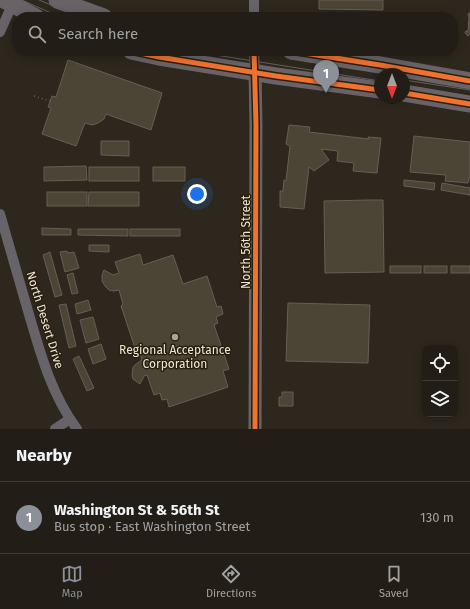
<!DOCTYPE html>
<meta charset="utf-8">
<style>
body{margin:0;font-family:"Fira Sans",sans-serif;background:#2e2a23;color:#f1f3f6}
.controls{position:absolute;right:12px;bottom:12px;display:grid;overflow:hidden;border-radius:8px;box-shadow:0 2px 10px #0003}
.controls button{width:36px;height:36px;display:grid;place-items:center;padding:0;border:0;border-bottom:1px solid #3f3b35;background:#221d16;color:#f1f3f6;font:20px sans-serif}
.compass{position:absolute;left:374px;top:68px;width:36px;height:36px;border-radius:50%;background:#221d16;box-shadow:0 2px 10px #0003;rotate:180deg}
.you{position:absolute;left:197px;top:194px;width:14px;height:14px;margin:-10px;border:3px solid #fff;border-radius:50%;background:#1a73e8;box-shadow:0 0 0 6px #1a73e833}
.badge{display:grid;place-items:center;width:26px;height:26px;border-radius:50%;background:#8c9099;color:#fff;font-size:13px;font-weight:700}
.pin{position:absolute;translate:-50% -33px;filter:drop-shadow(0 1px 2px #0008)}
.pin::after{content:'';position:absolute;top:21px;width:14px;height:12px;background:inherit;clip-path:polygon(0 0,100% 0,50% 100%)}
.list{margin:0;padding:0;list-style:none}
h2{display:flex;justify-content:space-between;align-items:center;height:52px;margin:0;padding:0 16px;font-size:17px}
h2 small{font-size:13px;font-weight:400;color:#a2a2a1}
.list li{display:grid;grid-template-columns:26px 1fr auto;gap:12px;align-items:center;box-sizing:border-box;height:72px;padding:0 16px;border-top:1px solid #3f3b35}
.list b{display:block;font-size:15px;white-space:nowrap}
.list p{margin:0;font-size:13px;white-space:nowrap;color:#a2a2a1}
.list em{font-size:13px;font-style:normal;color:#a2a2a1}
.icon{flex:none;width:22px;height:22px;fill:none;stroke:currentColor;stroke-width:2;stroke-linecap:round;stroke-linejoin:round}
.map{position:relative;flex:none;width:470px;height:429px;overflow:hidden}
.search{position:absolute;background:#221d16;box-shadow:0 2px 10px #0003;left:12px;right:12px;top:12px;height:44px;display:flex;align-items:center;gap:10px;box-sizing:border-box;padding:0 14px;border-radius:16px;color:#a2a2a1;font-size:15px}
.sheet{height:124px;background:#221d16}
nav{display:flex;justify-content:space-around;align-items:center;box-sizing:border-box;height:56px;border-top:1px solid #3f3b35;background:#221d16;font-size:11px;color:#a2a2a1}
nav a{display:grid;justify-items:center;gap:2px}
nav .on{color:#8c9099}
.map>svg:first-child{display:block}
.building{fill:#4c4434;stroke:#656057}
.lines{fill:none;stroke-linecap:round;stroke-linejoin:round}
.path{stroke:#635e5e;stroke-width:1.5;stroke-dasharray:1 3;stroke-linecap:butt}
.minor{stroke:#686369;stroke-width:10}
.tertiary{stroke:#686369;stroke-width:13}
.primary{stroke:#696367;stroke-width:17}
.tram{stroke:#64605d;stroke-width:1}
.cycleway-casing{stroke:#291f0d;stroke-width:8}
.cycleway{stroke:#ef722f;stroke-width:5}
.poi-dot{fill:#a9a298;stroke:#291f0d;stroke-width:1.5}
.labels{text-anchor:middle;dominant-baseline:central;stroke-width:3;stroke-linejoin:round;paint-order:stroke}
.street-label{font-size:12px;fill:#ece5da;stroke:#291f0d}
.poi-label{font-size:12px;fill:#ece5da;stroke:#291f0d}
</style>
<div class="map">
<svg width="470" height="429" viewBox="0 0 470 429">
<rect width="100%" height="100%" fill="#2d271d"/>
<g class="building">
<polygon points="319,0 383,0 383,10 319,9"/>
<polygon points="469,13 470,13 470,33 468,36 465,33 466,31 468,31 469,17 468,15"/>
<polygon points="68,60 162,93 151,130 106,114 104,119 98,123 92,125 85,123 76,146 42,134 51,108 48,107 52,96 56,97"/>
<polygon points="289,125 310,127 309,132 369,139 368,137 381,138 377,173 353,171 354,163 337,161 338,151 321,149 329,160 314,171 309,167 304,209 280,207 280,191 283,191 284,180 286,181 290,146 286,144"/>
<polygon points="414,136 470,142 470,178 469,178 468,183 445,181 446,175 410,172"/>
<polygon points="101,141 129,141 129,156 101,155"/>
<polygon points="86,166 87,180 44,181 44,167"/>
<rect x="89" y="167" width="50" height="14"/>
<rect x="153" y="167" width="32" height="14"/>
<polygon points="404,180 435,183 434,190 404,186"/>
<polygon points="442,183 470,188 470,195 441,190"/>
<rect x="47" y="192" width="40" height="14"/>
<polygon points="89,192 139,192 139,206 88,206"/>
<polygon points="369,200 383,200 384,272 325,273 324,201"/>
<polygon points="42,228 71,229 71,235 42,235"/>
<polygon points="78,229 128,229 128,236 78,235"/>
<rect x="130" y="229" width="50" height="7"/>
<polygon points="89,245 109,245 109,252 89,251"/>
<polygon points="67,251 67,253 74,252 79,268 65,272 60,252"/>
<polygon points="50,252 62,295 55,297 43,255"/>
<polygon points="140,254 143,265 173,255 183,284 207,276 217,307 221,306 223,314 216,317 218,323 214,325 229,369 223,371 228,387 169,407 167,399 162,400 160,393 154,395 147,375 144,376 140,384 137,382 133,379 132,375 133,367 136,364 142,360 139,350 136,351 121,306 123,304 119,290 114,291 109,290 105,286 102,281 102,275 104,270 113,275 119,273 115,262"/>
<rect x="390" y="266" width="31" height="7"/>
<rect x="424" y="266" width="23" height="7"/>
<rect x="451" y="266" width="19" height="7"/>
<polygon points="73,273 78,293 72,294 67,275"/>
<polygon points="88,300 91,310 77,314 75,304"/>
<polygon points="288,303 370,305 368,363 286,361"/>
<polygon points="66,304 76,346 69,348 59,305"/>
<polygon points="93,317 99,339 86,343 80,320"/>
<polygon points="101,344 106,359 93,364 88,349"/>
<polygon points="79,356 94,388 87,391 73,359"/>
<polygon points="282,392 293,392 293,406 279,406 279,397 282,397"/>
</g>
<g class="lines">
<polyline class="path" points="34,96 50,101"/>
<g class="minor">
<polyline points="254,0 254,17"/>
<polyline points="0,32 12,5"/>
<polyline points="254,51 255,72"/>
<path d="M0 214C9 246 19 279 28 311 40 352 51 394 77 429"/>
<polyline points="55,429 70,419"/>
</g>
<polyline class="tertiary" points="255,72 256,125 255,429"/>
<g class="primary">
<polyline points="4,0 36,17"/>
<polyline points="57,0 104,17"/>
<polyline points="131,51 159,57 276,76 380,90"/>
<polyline points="291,51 380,65 470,81"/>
<polyline points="404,93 470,104"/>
</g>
<g class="tram">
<polyline points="22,0 60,17"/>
<polyline points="39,0 80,17"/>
<polyline points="190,51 380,81"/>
<polyline points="404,80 470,90"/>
</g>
<defs>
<g id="cycleway">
<polyline points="131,51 159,57 276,76 380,90"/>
<polyline points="254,51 256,125 255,429"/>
<polyline points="291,51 380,65 470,81"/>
<polyline points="404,93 470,104"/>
</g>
</defs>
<use href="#cycleway" class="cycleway-casing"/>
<use href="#cycleway" class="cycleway"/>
</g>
<circle class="poi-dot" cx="175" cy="337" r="4"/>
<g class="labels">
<g class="street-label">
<text transform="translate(246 242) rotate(-90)">North 56th Street</text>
<text transform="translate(45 320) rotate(73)">North Desert Drive</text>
</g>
<g class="poi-label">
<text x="175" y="350">Regional Acceptance<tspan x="175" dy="14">Corporation</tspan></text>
</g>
</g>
</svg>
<div class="controls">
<button><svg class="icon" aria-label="locate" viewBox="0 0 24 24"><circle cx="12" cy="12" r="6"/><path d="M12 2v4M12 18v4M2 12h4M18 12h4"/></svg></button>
<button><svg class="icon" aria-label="layers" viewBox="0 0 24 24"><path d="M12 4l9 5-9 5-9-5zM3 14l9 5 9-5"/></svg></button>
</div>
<svg class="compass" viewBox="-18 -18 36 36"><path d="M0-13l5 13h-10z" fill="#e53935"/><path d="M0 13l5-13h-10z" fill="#a2a2a1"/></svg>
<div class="you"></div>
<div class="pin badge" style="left:326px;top:93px">1</div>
<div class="search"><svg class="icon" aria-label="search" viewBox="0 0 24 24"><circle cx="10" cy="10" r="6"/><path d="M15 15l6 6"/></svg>Search here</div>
</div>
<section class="sheet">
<h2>Nearby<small></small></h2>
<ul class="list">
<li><span class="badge">1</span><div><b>Washington St &amp; 56th St</b><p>Bus stop · East Washington Street</p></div><em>130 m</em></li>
</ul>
</section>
<nav>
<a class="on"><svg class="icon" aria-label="map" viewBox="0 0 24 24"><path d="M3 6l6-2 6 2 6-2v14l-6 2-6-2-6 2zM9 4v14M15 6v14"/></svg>Map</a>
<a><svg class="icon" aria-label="directions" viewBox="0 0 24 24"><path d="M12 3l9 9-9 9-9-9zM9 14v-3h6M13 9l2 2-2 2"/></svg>Directions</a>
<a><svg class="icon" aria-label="saved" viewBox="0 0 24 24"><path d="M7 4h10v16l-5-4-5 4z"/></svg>Saved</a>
</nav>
